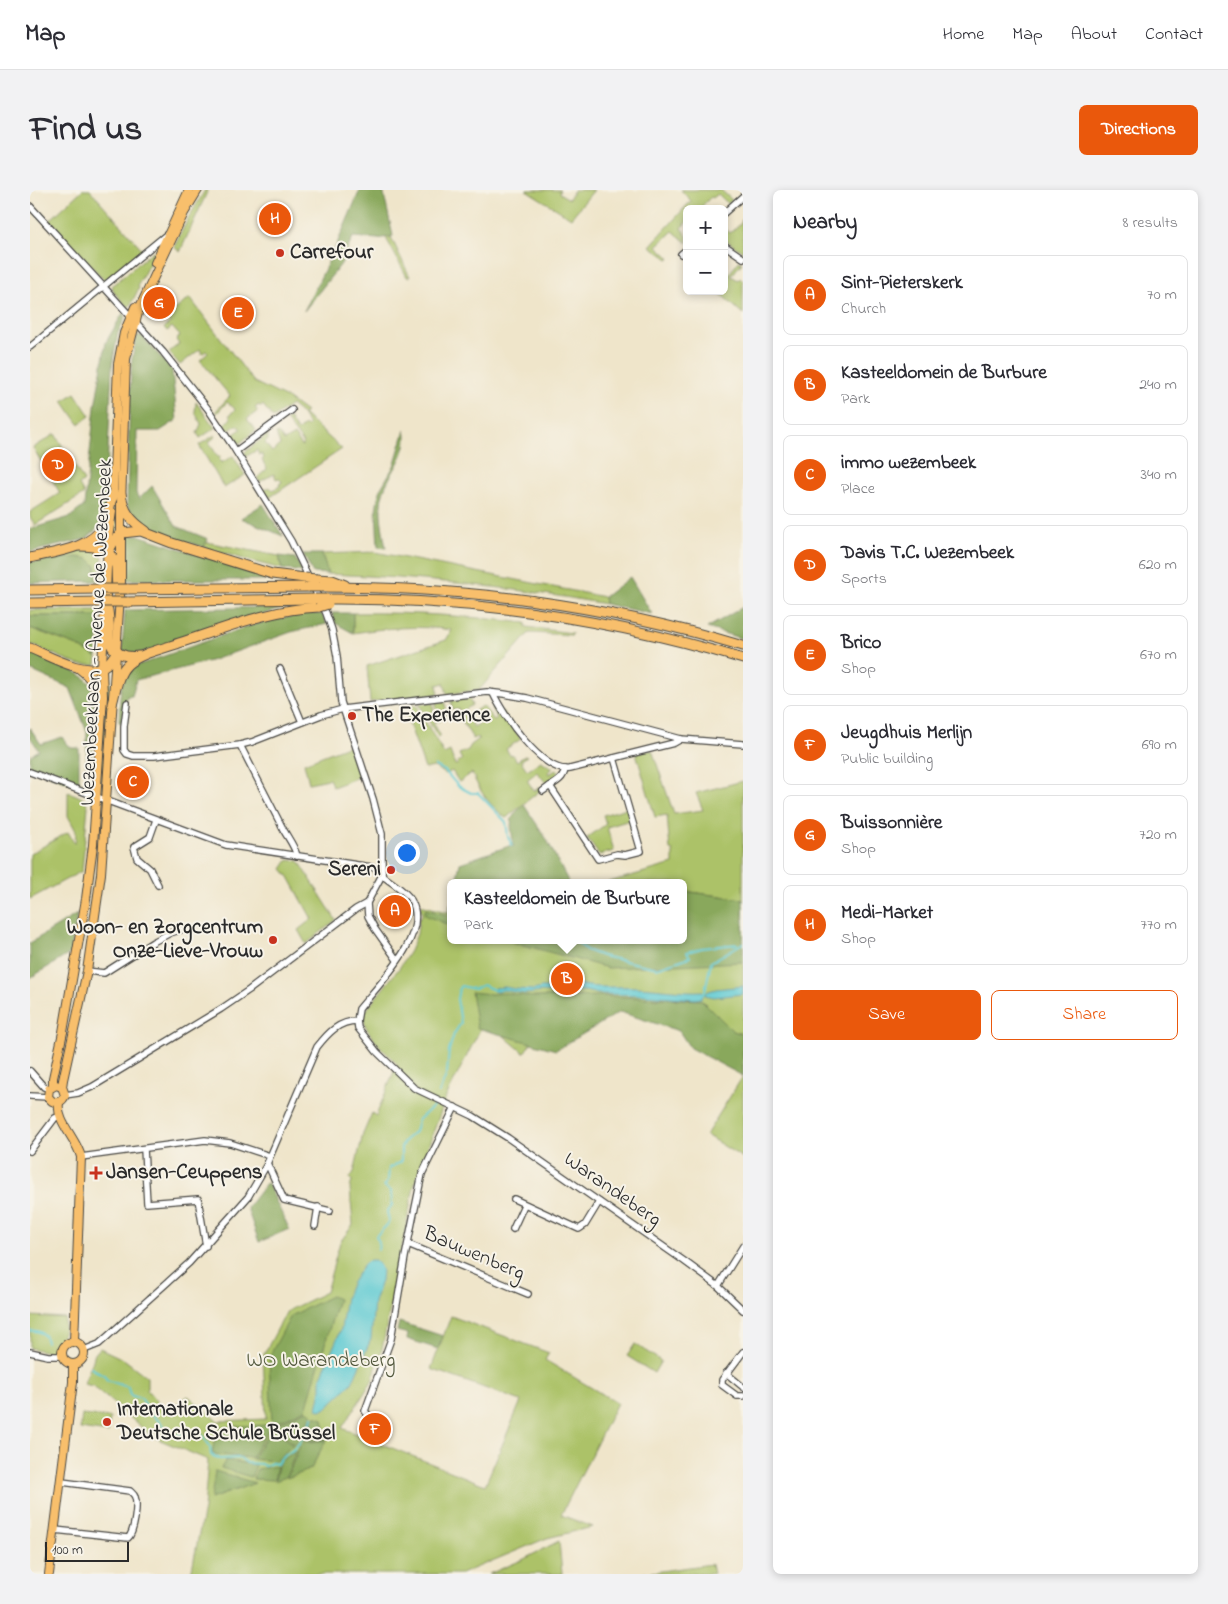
<!DOCTYPE html>
<meta charset="utf-8">
<style>
body{margin:0;font-family:"Indie Flower",sans-serif;background:#f2f2f3;color:#2b2b33}
.controls{position:absolute;right:15px;top:15px;display:grid;overflow:hidden;border-radius:8px;box-shadow:0 2px 8px #0003}
.controls button{width:45px;height:45px;display:grid;place-items:center;padding:0;border:0;border-bottom:1px solid #e1e1e2;background:#fff;color:#2b2b33;font:25px sans-serif}
.scale{position:absolute;left:15px;bottom:12px;width:84px;box-sizing:border-box;padding-left:5px;border:2px solid #2b2b2b;border-top:0;font-size:14px;line-height:18px;white-space:nowrap;color:#2b2b2b;-webkit-text-stroke:4px #f7f3e8;paint-order:stroke}
.you{position:absolute;left:376px;top:662px;width:18px;height:18px;margin:-12px;border:4px solid #fff;border-radius:50%;background:#1a73e8;box-shadow:0 0 0 8px #1a73e833}
.badge{display:grid;place-items:center;width:32px;height:32px;border-radius:50%;background:#ea580c;color:#fff;font-size:16px;font-weight:700}
.pin{position:absolute;translate:-50% -50%;border:2px solid #fff;box-shadow:0 1px 5px #0006}
.popup{position:absolute;left:417px;top:689px;width:240px;height:65px;box-sizing:border-box;display:grid;place-content:center;border-radius:8px;background:#fff;filter:drop-shadow(0 1px 4px #0005);font-size:16px;white-space:nowrap;color:#7c7c81}
.popup b{font-size:19px;color:#2b2b33}
.popup::after{content:'';position:absolute;left:50%;top:100%;margin-left:-10px;border:10px solid transparent;border-top-color:#fff}
.list{margin:0;padding:0;list-style:none}
h2{display:flex;justify-content:space-between;align-items:center;height:65px;margin:0;padding:0 20px;font-size:21px}
h2 small{font-size:16px;font-weight:400;color:#7c7c81}
.list li{display:grid;grid-template-columns:32px 1fr auto;gap:15px;align-items:center;box-sizing:border-box;height:80px;margin:0 10px 10px;padding:0 10px;border:1px solid #e1e1e2;border-radius:8px}
.list b{display:block;font-size:19px;white-space:nowrap}
.list p{margin:0;font-size:16px;white-space:nowrap;color:#7c7c81}
.list em{font-size:16px;font-style:normal;color:#7c7c81}
.actions{display:flex;gap:10px;padding:15px 20px}
.actions a{flex:1;padding:11px 0;border:1px solid #ea580c;border-radius:8px;text-align:center;font-size:18px;color:#ea580c}
.actions .main{background:#ea580c;color:#fff}
.map{position:relative;flex:none;width:713px;height:1384px;overflow:hidden;border-radius:8px}
header{display:flex;align-items:center;gap:30px;box-sizing:border-box;height:70px;padding:0 25px;background:#fff;border-bottom:1px solid #e1e1e2}
header strong{font-size:24px}
nav{display:flex;gap:28px;margin-inline-start:auto;font-size:18px}
.intro{display:flex;align-items:center;justify-content:space-between;box-sizing:border-box;height:120px;padding:0 30px}
h1{margin:0;font-size:35px}
.button{padding:12px 22px;border-radius:8px;background:#ea580c;color:#fff;font-size:18px;font-weight:700}
main{display:flex;gap:30px;padding:0 30px}
aside{flex:1;background:#fff;border-radius:8px;box-shadow:0 2px 8px #0003}
.map>svg:first-child{display:block}
.green{fill:#acc267;stroke:#6c7649}
.forest{fill:#89a85c;stroke:#5a6a44}
.water{fill:#5cc9d2;stroke:#447a7e}
.lines{fill:none;stroke-linecap:round;stroke-linejoin:round}
.stream{stroke:#5cc9d2;stroke-width:2}
.minor-casing{stroke:#484743;stroke-width:8}
.major-casing{stroke:#484743;stroke-width:10}
.highway-casing{stroke:#484743;stroke-width:11}
.minor{stroke:#fff;stroke-width:5.5}
.major{stroke:#f8bf6c;stroke-width:8}
.highway{stroke:#f8bf6c;stroke-width:9}
.highway-bridge-casing{stroke:#484743;stroke-width:11;stroke-linecap:butt}
.highway-bridge{stroke:#f8bf6c;stroke-width:9}
.poi-dot{fill:#c8321e;stroke:#f7f3e8;stroke-width:2}
.labels{text-anchor:middle;dominant-baseline:central;stroke-width:4;stroke-linejoin:round;paint-order:stroke}
.poi-label{font-size:21px;font-weight:bold;fill:#2b2b2b;stroke:#f7f3e8;text-anchor:start}
.street-label{font-size:21px;fill:#2b2b2b;stroke:#f7f3e8}
.park-label{font-size:21px;fill:#52583d;stroke:#f7f3e8}
</style>
<header>
<strong>Map</strong>
<nav><a>Home</a><a>Map</a><a>About</a><a>Contact</a></nav>
</header>
<div class="intro"><h1>Find us</h1><a class="button">Directions</a></div>
<main>
<div class="map">
<svg width="713" height="1384" viewBox="0 0 713 1384">
<rect width="100%" height="100%" fill="#f7f3e8"/>
<filter id="ink" filterUnits="userSpaceOnUse"><feTurbulence type="fractalNoise" baseFrequency=".02" numOctaves="2"/><feDisplacementMap in="SourceGraphic" scale="10" xChannelSelector="R" yChannelSelector="G"/><feConvolveMatrix kernelMatrix="1 2 1 2 8 2 1 2 1" color-interpolation-filters="sRGB"/></filter>
<filter id="wash" filterUnits="userSpaceOnUse"><feTurbulence type="fractalNoise" baseFrequency=".0096" numOctaves="4" result="noise"/><feDisplacementMap in="SourceGraphic" scale="20" xChannelSelector="R" yChannelSelector="G"/><feGaussianBlur stdDeviation="1.12" result="paint"/><feColorMatrix in="noise" values="0 0 0 0 0 0 0 0 0 0 0 0 0 0 0 0 0 1.4 0 .05"/><feComposite in="paint" operator="in"/></filter>
<g filter="url(#wash)">
<rect width="100%" height="100%" fill="#efe5ca"/>
<g class="green">
<polygon points="52,0 60,0 113,60 75,91 19,31"/>
<polygon points="175,0 178,0 150,62 144,57 158,29"/>
<polygon points="496,0 530,0 529,3 539,9 544,0 564,0 541,28"/>
<polygon points="651,0 691,0 702,10 698,14 688,4 683,8 681,7 672,16 674,19 657,19 657,32 651,38 657,46 657,53 643,41 627,56 640,68 638,69 620,56 661,11"/>
<polygon points="713,29 713,62 694,49 694,37 700,43 712,32 711,31"/>
<polygon points="361,47 380,87 377,87 356,48"/>
<polygon points="123,61 125,62 108,95 109,98 100,116 97,117 84,102 82,96"/>
<polygon points="709,71 712,73 701,86 708,90 710,88 713,91 713,124 687,101 694,101 694,82 698,85"/>
<polygon points="160,108 224,192 257,208 276,222 273,224 312,259 239,308 234,300 240,297 243,300 250,296 249,294 252,292 249,288 246,289 244,284 229,292 227,288 237,279 232,270 234,268 232,264 229,265 227,260 215,267 215,262 238,244 238,250 235,253 242,262 250,255 246,244 248,243 254,251 264,245 272,256 274,254 256,230 260,228 261,232 268,241 275,235 277,237 279,235 272,224 261,215 243,228 233,215 231,217 229,215 225,218 228,221 217,229 226,240 210,253 205,252 201,246 211,239 207,235 198,241 194,235 201,228 199,226 205,219 197,212 187,223 185,222 200,206 170,170 178,163 176,161 172,164 170,159 150,175 139,162 149,154 146,150 150,146 142,137 137,141 134,138 140,132 138,130 133,132 132,130"/>
<polygon points="96,145 98,146 94,163 88,343 83,348 90,186"/>
<polygon points="45,203 60,226 49,234 33,211"/>
<polygon points="166,212 185,238 170,248 167,243 171,234 165,222"/>
<polygon points="25,244 54,291 49,295 54,304 5,335 0,327 0,322 30,303 3,258"/>
<polygon points="185,245 186,246 179,252 188,267 190,266 191,267 189,269 191,273 203,266 215,285 194,298 169,255"/>
<polygon points="176,352 249,366 252,379 220,371 174,357"/>
<polygon points="53,359 73,362 71,391 66,391 66,376 10,370"/>
<path d="M345 362 574 407 575 414C483 397 391 388 298 384L292 364Z"/>
<rect x="0" y="420" width="69" height="6"/>
<path d="M323 423C381 422 438 426 496 433V437L542 443V445L499 443 449 500 417 504 414 493 407 495 409 504 340 512 337 476 416 450 422 440C390 435 355 438 323 443Z"/>
<polygon points="0,438 45,455 67,467 66,475 49,475 0,454"/>
<polygon points="81,473 76,592 71,588 76,478"/>
<path d="M439 509 442 515 432 522 444 537 453 531 446 520 453 516 464 530 467 528 461 519 465 516 469 523 472 521 491 549 476 559 480 565 482 564 487 571 496 565 497 566 491 571 497 580 511 571 523 578 518 582 519 584 526 580 530 582 517 594 507 582 497 590 504 601 510 597 512 599 476 628C460 615 450 603 442 583L429 592 422 581 416 584 404 577 395 579 373 516 386 515 414 564 420 561 425 575 428 574 427 572 432 570 429 564 438 560 441 555 449 549 447 547 443 549 428 524 431 522 429 519 423 520 421 511Z"/>
<polygon points="406,512 415,512 417,527 407,532"/>
<polygon points="403,513 404,534 410,545 408,547 389,514"/>
<polygon points="320,555 331,586 303,597 299,589 279,593 274,573"/>
<polygon points="622,560 644,624 673,620 666,603 713,591 713,709 653,701 653,693 576,693 643,674 643,661 640,660 637,625 625,627 606,563"/>
<path d="M38 602C46 605 55 607 58 616L52 681 0 709V664L38 642 45 654 46 641 38 626Z"/>
<polygon points="597,618 600,630 577,637 584,661 569,665 557,648 576,634 573,625"/>
<polygon points="258,670 269,671 306,730 276,754 268,740 282,729 259,687 252,679"/>
<path d="M421 712V750H653L713 717V886L657 809 575 806 509 841 494 863 455 830 416 907 384 996 352 1159 342 1191 312 1238 455 1295 491 1211 401 1179 421 1126 519 1163 515 1170 587 1213 531 1325 563 1337 517 1348 431 1384H161L174 1319 178 1270 123 1247 63 1196 54 1194C56 1185 64 1172 64 1165L70 1158 95 1170 117 1187V1200L136 1222 158 1206 188 1231 236 1229 233 1166 257 1121 296 1102 310 1052 323 1035 320 998 322 991 320 988 324 982 333 944 342 923 346 926 367 874C356 862 330 840 334 823L370 777 380 761 387 744 389 729 392 725 390 715 418 722Z"/>
<polygon points="713,886 713,968 676,945"/>
<polygon points="0,1126 35,1128 33,1144 25,1155 22,1163 0,1158"/>
<polygon points="605,1154 631,1171 624,1183 597,1166"/>
<polygon points="52,1225 80,1228 78,1243 50,1239"/>
<polygon points="529,1351 532,1384 459,1384 492,1370"/>
<polygon points="681,1374 683,1384 609,1384"/>
</g>
<g class="forest">
<polygon points="330,0 353,0 363,46 348,49 323,47 311,74 274,121 306,56"/>
<polygon points="93,123 95,128 88,143 82,177 75,322 71,335 56,349 0,362 0,339 40,327 54,316 65,217 76,152"/>
<polygon points="107,145 112,146 142,180 147,230 130,241 107,241 106,303 109,309 122,296 146,336 178,349 174,357 140,347 116,337 109,332 97,316 100,200 102,169"/>
<path d="M375 240C381 262 359 283 353 303 348 320 353 340 356 358L348 357 346 320 348 308 351 298 364 276Z"/>
<polygon points="233,314 253,346 211,328"/>
<polygon points="96,345 108,345 169,365 264,390 96,390"/>
<polygon points="273,364 292,364 298,384 283,383"/>
<polygon points="249,366 265,368 273,382 252,379"/>
<polygon points="47,367 59,369 66,376 66,391 0,393 0,372"/>
<polygon points="600,387 622,424 575,414 574,407"/>
<polygon points="256,417 108,464 92,461 95,420"/>
<polygon points="713,417 713,449 677,438"/>
<polygon points="302,423 323,423 323,443 305,433"/>
<path d="M275 424H292L297 434 261 442 180 471 106 490 102 506H97L93 533 89 532C90 511 87 489 106 476L219 436 238 431Z"/>
<polygon points="0,426 69,426 67,467 45,455 0,438"/>
<path d="M0 463C17 470 47 479 59 492 68 503 61 564 61 581L59 588 56 587 57 542 40 498 0 480Z"/>
<polygon points="0,538 11,554 32,547 41,558 49,558 49,594 42,594 0,577 0,566 9,560 0,547"/>
<path d="M494 615 516 648 539 693H426L430 673 479 656H484C481 652 483 649 482 644 479 629 483 623 494 615Z"/>
<polygon points="653,701 713,709 713,772 578,778 475,750 653,750"/>
<polygon points="421,712 421,736 395,725 395,719 418,725"/>
<polygon points="47,724 41,763 0,788 0,753"/>
<polygon points="441,802 461,804 476,803 503,807 571,806 672,810 703,841 713,844 713,886 660,858 649,841 590,822 526,860 447,838"/>
<polygon points="237,992 259,1039 229,1052 217,1018"/>
<polygon points="301,1106 308,1109 276,1219 242,1234 239,1167 261,1126"/>
<polygon points="369,1132 413,1146 408,1159 377,1149 378,1144 367,1141"/>
<polygon points="277,1220 283,1224 265,1255 242,1236"/>
<polygon points="285,1226 293,1229 297,1249 273,1251"/>
<polygon points="241,1235 221,1268 182,1264 187,1237"/>
<polygon points="242,1238 263,1255 246,1271 222,1269"/>
<polygon points="296,1250 281,1279 257,1288 271,1253"/>
<polygon points="266,1261 256,1287 245,1291 249,1272"/>
<polygon points="196,1270 226,1275 221,1287 191,1278"/>
<polygon points="247,1276 244,1290 223,1289 227,1279"/>
<polygon points="185,1281 225,1293 181,1309"/>
</g>
<g class="water">
<path d="M549 794C565 799 590 796 607 797 629 798 651 802 673 801L674 804 671 808 665 809 613 805 568 804 555 801H546L533 804 512 802 495 804 474 800 467 802 463 801 465 798 475 797 485 799 504 800 511 798H536Z"/>
<polygon points="713,796 713,804 684,807 675,805 676,802 686,799"/>
<polygon points="340,1070 345,1070 348,1073 352,1080 351,1091 344,1112 341,1149 322,1193 295,1219 290,1220 287,1219 291,1200 291,1187 311,1139 316,1107 321,1094 334,1074"/>
</g>
<g class="lines">
<g class="stream">
<polyline points="405,576 415,581 428,596 441,603 448,603 476,632 478,647 482,655"/>
<polyline points="545,750 556,760 572,766 627,778 660,767 657,762 672,758 707,754"/>
<polyline points="673,803 675,801 681,772 713,753"/>
<polyline points="409,903 417,883 419,860 424,844 431,833 427,809 429,798 431,796 444,799 453,795 464,800"/>
<polyline points="348,1060 349,1052 346,1046 358,1034 359,1030 357,1022 362,1015 361,1001 354,996 358,992 359,978 371,972 371,957 375,950 385,942 388,930 405,915"/>
<path d="M0 1141C9 1140 15 1144 17 1152"/>
<path d="M61 1178 74 1185 77 1190 98 1197C100 1209 102 1205 111 1208L121 1223 142 1245 171 1244 180 1256 181 1265 190 1269 210 1268 217 1273 231 1274 234 1276 242 1273 247 1274C250 1266 259 1264 265 1258 273 1250 278 1238 283 1227"/>
</g>
</g>
</g>
<g filter="url(#ink)">
<g class="lines">
<defs>
<g id="minor">
<polyline points="0,16 133,162 178,219 202,255 261,351 296,423 302,440 307,466 311,512 343,609 352,644 352,685 337,713 338,726 345,739 367,770"/>
<polyline points="694,23 713,6"/>
<polyline points="694,55 713,68"/>
<polyline points="651,64 657,59"/>
<polyline points="0,157 137,44"/>
<polyline points="206,261 262,220"/>
<polyline points="250,479 272,532"/>
<path d="M463 503C473 525 512 583 540 579L644 553 651 549"/>
<polyline points="97,513 94,536 94,560 97,564 103,566 124,566 210,555 222,552 291,525 313,519 457,502 474,504 497,508 651,549 713,554"/>
<path d="M210 555C224 582 237 608 251 635 256 646 264 654 267 666"/>
<path d="M535 579C534 588 527 592 520 596L568 669 587 664 595 665 611 661 584 568"/>
<polyline points="0,582 196,655 341,677 352,681"/>
<polyline points="513,601 520,596"/>
<polyline points="126,630 120,647 104,657 107,668 120,679 128,695"/>
<path d="M352 685C361 693 375 700 381 710 401 744 349 794 329 819L327 831 328 838 347 862 384 898 443 926 478 948 654 1071 688 1096 713 1120"/>
<polyline points="57,781 74,783 123,752 140,743 153,739"/>
<polyline points="0,881 14,897 19,899"/>
<polyline points="35,905 48,903 62,897 191,819 219,800 326,719 337,713"/>
<polyline points="0,906 18,907"/>
<polyline points="114,959 117,1013 168,1009 176,1056"/>
<polyline points="0,961 25,928 30,926"/>
<polyline points="51,967 175,950 200,953 240,966"/>
<polyline points="237,973 254,1010 300,1021"/>
<polyline points="484,1009 549,1039 555,1035 569,1012"/>
<polyline points="285,1036 288,1017"/>
<polyline points="483,1039 494,1015"/>
<polyline points="378,1054 498,1104"/>
<polyline points="688,1096 713,1056"/>
<path d="M54 1160 69 1154 159 1073 218 1007 236 976 287 857C298 843 309 831 327 831"/>
<polyline points="0,1162 18,1166 32,1166"/>
<polyline points="713,1162 692,1190 692,1195 707,1206 713,1206"/>
<polyline points="696,1183 713,1197"/>
<polyline points="349,1229 338,1225 335,1221 361,1149 375,1067 392,984 425,917"/>
<path d="M25 1340 98 1348C104 1343 108 1315 105 1307 104 1304 102 1303 100 1301L32 1292"/>
</g>
<g id="major">
<polyline points="125,73 159,0"/>
<polyline points="83,308 88,174 94,143 105,117"/>
<polyline points="76,405 78,348 82,322"/>
<polyline points="23,895 23,888 33,842 56,709 63,655 73,507 72,477 75,416"/>
<path d="M32 897 26 895 19 899 18 907 22 911C28 914 33 911 35 905L32 897 33 890 57 781 71 684 91 391V315L96 169 109 119 154 23 168 0"/>
<path d="M29 913C26 932 47 949 51 967L44 1152"/>
<circle cx="43" cy="1163" r="11"/>
<polyline points="19,1384 43,1192 43,1175"/>
</g>
<g id="highway">
<path d="M91 304C94 322 100 330 116 341"/>
<path d="M49 356C64 356 83 358 86 377 87 388 85 398 90 408"/>
<polyline points="78,362 86,348 92,343 111,341 142,353 242,384 275,388"/>
<path d="M0 368C24 362 61 359 74 335 79 326 80 314 83 304"/>
<polyline points="287,389 302,390 315,395"/>
<path d="M290 397C437 397 572 414 713 456"/>
<polyline points="97,399 279,397"/>
<polyline points="0,400 70,399"/>
<path d="M76 408C77 416 79 424 79 432 80 437 79 443 79 448 81 464 97 468 109 466"/>
<path d="M296 409C437 408 578 428 713 469"/>
<polyline points="97,412 285,409"/>
<polyline points="0,413 70,412"/>
<path d="M0 458C19 466 59 489 77 474 81 471 84 466 87 461"/>
<path d="M49 478C64 489 69 501 71 519"/>
<path d="M82 514C86 501 87 485 97 475 110 463 133 459 149 453 195 438 241 419 289 417"/>
</g>
</defs>
<use href="#minor" class="minor-casing"/>
<use href="#major" class="major-casing"/>
<use href="#highway" class="highway-casing"/>
<use href="#minor" class="minor"/>
<use href="#major" class="major"/>
<use href="#highway" class="highway"/>
<defs>
<g id="highway-bridge">
<polyline points="275,388 287,389"/>
<polyline points="279,397 290,397"/>
<polyline points="70,399 97,399"/>
<polyline points="285,409 296,409"/>
<polyline points="70,412 97,412"/>
<polyline points="289,417 298,414"/>
</g>
</defs>
<use href="#highway-bridge" class="highway-bridge-casing"/>
<use href="#highway-bridge" class="highway-bridge"/>
</g>
</g>
<g class="poi-dot">
<circle cx="250" cy="63" r="5"/>
<circle cx="322" cy="526" r="5"/>
<circle cx="361" cy="680" r="5"/>
<circle cx="243" cy="750" r="5"/>
<path d="M63.5 975.5h5v5h5v5h-5v5h-5v-5h-5v-5h5z"/>
<circle cx="77" cy="1232" r="5"/>
</g>
<g class="labels">
<g class="poi-label">
<text x="260" y="63">Carrefour</text>
<text x="332" y="526">The Experience</text>
<text x="351" y="680" text-anchor="end">Sereni</text>
<text x="233" y="738" text-anchor="end">Woon- en Zorgcentrum<tspan x="233" dy="24">Onze-Lieve-Vrouw</tspan></text>
<text x="76" y="983">Jansen-Ceuppens</text>
<text x="87" y="1220">Internationale<tspan x="87" dy="24">Deutsche Schule Brüssel</tspan></text>
</g>
<g class="street-label">
<text transform="translate(67 442) rotate(-87)">Wezembeeklaan - Avenue de Wezembeek</text>
<text transform="translate(582 1000) rotate(35)">Warandeberg</text>
<text transform="translate(444 1064) rotate(23)">Bauwenberg</text>
</g>
<g class="park-label">
<text x="291" y="1171">WO Warandeberg</text>
</g>
</g>
</svg>
<div class="controls">
<button>+</button>
<button>−</button>
</div>
<div class="scale">100 m</div>
<div class="you"></div>
<div class="pin badge" style="left:365px;top:721px">A</div>
<div class="pin badge" style="left:537px;top:789px">B</div>
<div class="popup"><b>Kasteeldomein de Burbure</b>Park</div>
<div class="pin badge" style="left:103px;top:592px">C</div>
<div class="pin badge" style="left:28px;top:275px">D</div>
<div class="pin badge" style="left:208px;top:123px">E</div>
<div class="pin badge" style="left:345px;top:1239px">F</div>
<div class="pin badge" style="left:129px;top:113px">G</div>
<div class="pin badge" style="left:245px;top:29px">H</div>
</div>
<aside>
<h2>Nearby<small>8 results</small></h2>
<ul class="list">
<li><span class="badge">A</span><div><b>Sint-Pieterskerk</b><p>Church</p></div><em>70 m</em></li>
<li><span class="badge">B</span><div><b>Kasteeldomein de Burbure</b><p>Park</p></div><em>240 m</em></li>
<li><span class="badge">C</span><div><b>immo wezembeek</b><p>Place</p></div><em>340 m</em></li>
<li><span class="badge">D</span><div><b>Davis T.C. Wezembeek</b><p>Sports</p></div><em>620 m</em></li>
<li><span class="badge">E</span><div><b>Brico</b><p>Shop</p></div><em>670 m</em></li>
<li><span class="badge">F</span><div><b>Jeugdhuis Merlijn</b><p>Public building</p></div><em>690 m</em></li>
<li><span class="badge">G</span><div><b>Buissonnière</b><p>Shop</p></div><em>720 m</em></li>
<li><span class="badge">H</span><div><b>Medi-Market</b><p>Shop</p></div><em>770 m</em></li>
</ul>
<div class="actions"><a class="main">Save</a><a>Share</a></div>
</aside>
</main>
